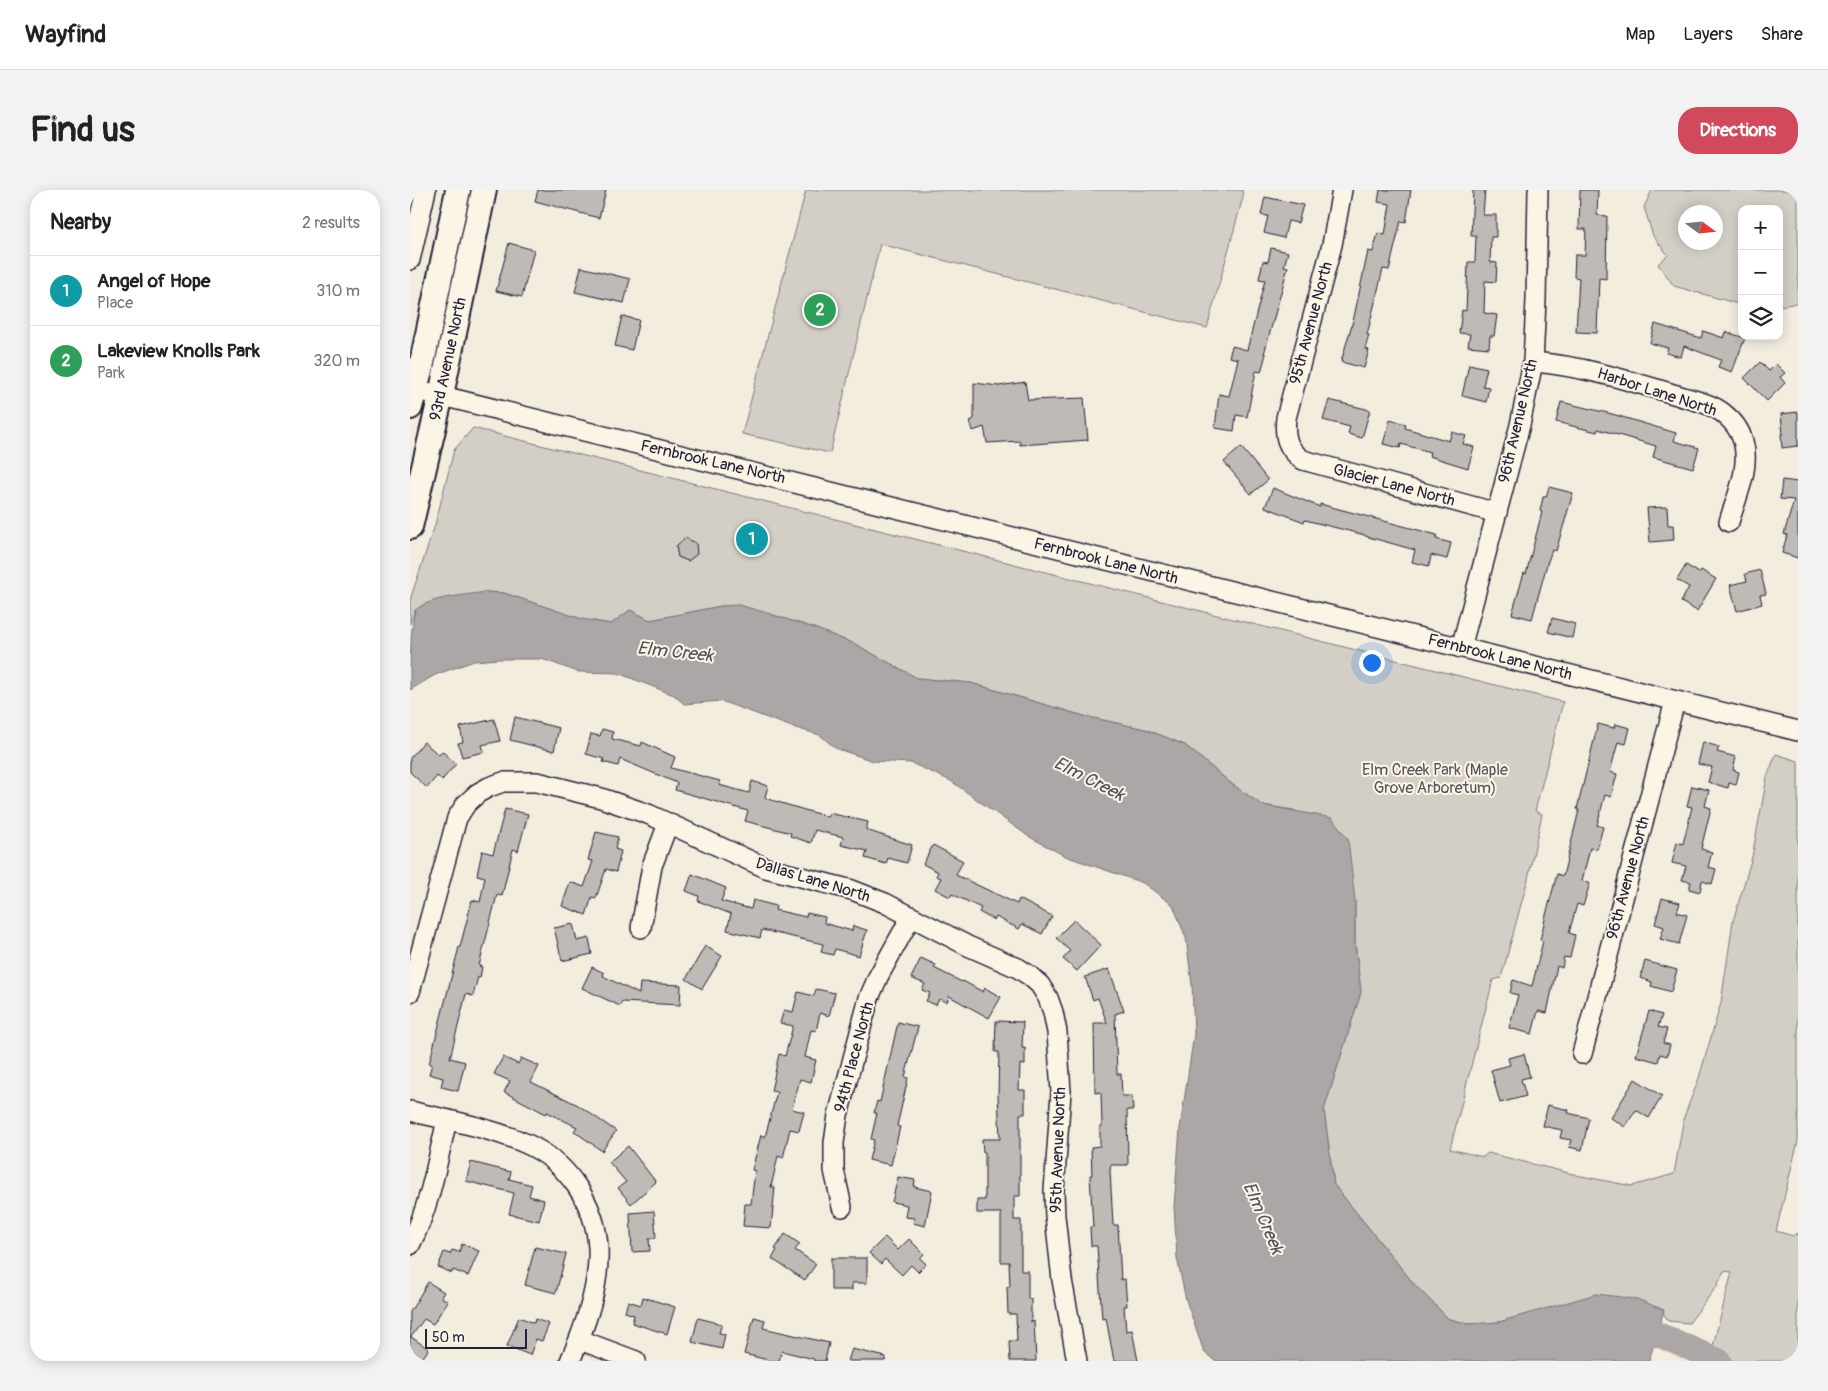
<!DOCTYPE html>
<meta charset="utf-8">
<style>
body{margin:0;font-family:Pangolin,sans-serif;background:#f2f2f2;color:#222}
.controls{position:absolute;right:15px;top:15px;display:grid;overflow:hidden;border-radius:10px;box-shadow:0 2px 12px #0003}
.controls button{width:45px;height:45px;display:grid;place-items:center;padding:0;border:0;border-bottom:1px solid #e0e0e0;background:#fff;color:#222;font:25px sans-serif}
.compass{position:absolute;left:1268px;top:15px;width:45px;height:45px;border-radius:50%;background:#fff;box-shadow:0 2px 12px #0003;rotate:105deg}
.scale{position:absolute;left:15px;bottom:12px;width:102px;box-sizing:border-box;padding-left:5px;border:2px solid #22223b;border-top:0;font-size:14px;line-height:18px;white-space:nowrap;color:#22223b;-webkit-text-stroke:4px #fcf5e5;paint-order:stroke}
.you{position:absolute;left:961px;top:472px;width:18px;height:18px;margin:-12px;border:4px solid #fff;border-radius:50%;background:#1a73e8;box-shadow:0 0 0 8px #1a73e833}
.badge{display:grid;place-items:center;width:32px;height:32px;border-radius:50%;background:#d1495b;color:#fff;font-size:16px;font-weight:700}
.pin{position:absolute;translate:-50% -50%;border:2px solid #fff;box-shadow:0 1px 5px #0006}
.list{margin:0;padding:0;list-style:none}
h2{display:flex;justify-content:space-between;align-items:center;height:65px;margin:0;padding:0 20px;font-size:21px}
h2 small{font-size:16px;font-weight:400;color:#767676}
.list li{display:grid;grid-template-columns:32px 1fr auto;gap:15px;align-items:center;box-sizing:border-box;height:70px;padding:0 20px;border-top:1px solid #e0e0e0}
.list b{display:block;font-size:19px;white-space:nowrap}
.list p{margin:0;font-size:16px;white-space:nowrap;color:#767676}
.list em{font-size:16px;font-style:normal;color:#767676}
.icon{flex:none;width:28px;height:28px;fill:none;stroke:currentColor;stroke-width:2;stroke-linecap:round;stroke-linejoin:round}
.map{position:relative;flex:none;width:1388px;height:1171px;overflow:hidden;border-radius:20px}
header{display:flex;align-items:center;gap:30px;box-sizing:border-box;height:70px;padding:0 25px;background:#fff;border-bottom:1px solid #e0e0e0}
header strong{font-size:24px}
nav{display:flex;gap:28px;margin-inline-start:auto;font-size:18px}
.intro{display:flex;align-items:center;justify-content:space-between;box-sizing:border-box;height:120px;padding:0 30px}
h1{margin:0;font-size:35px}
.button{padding:12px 22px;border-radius:20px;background:#d1495b;color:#fff;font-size:18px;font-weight:700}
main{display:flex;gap:30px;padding:0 30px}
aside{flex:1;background:#fff;border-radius:20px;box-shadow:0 2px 12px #0003}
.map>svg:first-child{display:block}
.green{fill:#d4cfc6;stroke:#7b7880;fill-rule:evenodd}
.water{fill:#aca7a6;stroke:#75727b}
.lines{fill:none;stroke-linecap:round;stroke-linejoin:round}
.river{stroke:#aca7a6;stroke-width:25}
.building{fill:#bfbab6;stroke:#22223b}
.minor-casing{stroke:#22223b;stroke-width:22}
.major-casing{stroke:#22223b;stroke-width:28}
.minor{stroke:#fcf5e5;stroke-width:19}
.major{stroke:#fcf5e5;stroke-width:24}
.labels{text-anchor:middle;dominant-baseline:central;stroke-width:4;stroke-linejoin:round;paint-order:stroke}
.street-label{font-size:16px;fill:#22223b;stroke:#fcf5e5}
.park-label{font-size:16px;fill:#575665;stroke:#fcf5e5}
.water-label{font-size:18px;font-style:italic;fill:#525160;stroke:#fcf5e5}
</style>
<header>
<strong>Wayfind</strong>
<nav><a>Map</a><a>Layers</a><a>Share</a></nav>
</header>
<div class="intro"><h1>Find us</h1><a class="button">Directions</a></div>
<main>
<aside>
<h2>Nearby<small>2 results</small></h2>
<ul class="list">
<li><span class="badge" style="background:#0f9aa8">1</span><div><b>Angel of Hope</b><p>Place</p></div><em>310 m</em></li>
<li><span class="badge" style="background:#2e9e5b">2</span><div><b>Lakeview Knolls Park</b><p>Park</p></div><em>320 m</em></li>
</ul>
</aside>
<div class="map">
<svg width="1388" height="1171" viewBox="0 0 1388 1171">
<rect width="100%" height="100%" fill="#f3edde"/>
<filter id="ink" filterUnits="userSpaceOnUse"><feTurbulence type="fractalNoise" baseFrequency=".02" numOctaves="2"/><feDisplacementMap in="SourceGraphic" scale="10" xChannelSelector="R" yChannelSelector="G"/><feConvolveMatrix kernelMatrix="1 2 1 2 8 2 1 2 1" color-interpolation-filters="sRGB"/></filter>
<g filter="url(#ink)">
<g class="green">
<polygon points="396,0 832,0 833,7 797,138 470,54 420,263 332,244"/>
<path d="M1242 0H1388V113L1369 116V19H1332V115L1264 96 1248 74 1258 65 1243 46 1234 17ZM1276 22H1306V52H1276Z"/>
<polygon points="63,238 1153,512 1125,621 1132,624 1118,689 1091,788 1083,790 1040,959 1073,967 1078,963 1171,986 1222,996 1264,984 1274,927 1289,888 1311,813 1323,731 1342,667 1357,587 1366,564 1388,571 1388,951 1366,1041 1383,1046 1388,1043 1388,1171 1299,1171 1322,1082 1314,1081 1307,1096 1279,1133 1258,1131 1251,1119 1134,1120 1089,1132 1060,1134 1039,1129 1004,1094 924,995 914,920 951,802 945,753 945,711 884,620 852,615 823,595 775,555 735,539 674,526 561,493 507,488 445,454 404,438 354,422 311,416 240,430 220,420 201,434 172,429 94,403 76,402 5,420 0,434 0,410 25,335 44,260"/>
</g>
<path class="water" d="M76 402 94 403 172 429 201 434 220 420 240 430 311 416 329 415 354 422 404 438 445 454 507 488 561 493 674 526 735 539 775 555 823 595 852 615 922 628 938 649 945 711V753L951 802 914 920 924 995 1004 1094 1039 1129 1060 1134 1089 1132 1186 1104 1227 1109 1254 1120 1239 1171H805L794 1162 776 1110 767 1068 764 1016 770 938 784 844 782 795 776 748 763 715 733 693 655 666 618 646 541 591 501 573 463 571 425 558 410 545 382 537 311 511 274 514 264 505 208 483 168 482 132 469H89L64 471 25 485 0 500C0 484 0 430 6 420 18 407 59 405 76 402Z"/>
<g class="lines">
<polyline class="river" points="1158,1171 1189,1152 1247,1144 1309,1171"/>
</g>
<g class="building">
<polygon points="128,0 196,0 189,28 125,11"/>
<polygon points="970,0 1001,0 996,32 991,31 979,80 973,79 957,145 959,145 955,159 959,160 954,178 931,172 944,127 958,61 963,62 968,43 975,45 980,14 968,12"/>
<polygon points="1063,0 1075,0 1073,25 1086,25 1086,47 1081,47 1080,72 1087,73 1086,92 1075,91 1074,123 1087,125 1084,146 1080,146 1079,158 1058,156 1060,144 1049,143 1052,120 1056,121 1058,72 1065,72 1066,46 1061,46"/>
<polygon points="1170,0 1188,0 1187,25 1197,26 1196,89 1189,88 1187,143 1166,142 1169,88 1164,87 1165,65 1175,65 1176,39 1169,39"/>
<polygon points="855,7 893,15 888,33 878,31 874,48 854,43 858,26 851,25"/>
<polygon points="99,53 124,60 112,107 86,101"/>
<polygon points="861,58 878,62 874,76 878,77 854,164 856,164 851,182 846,181 837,227 826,225 824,241 805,238 809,204 819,206 828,169 819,167 822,156 837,160 855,90 849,89 853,71 858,72"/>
<polygon points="171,77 220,89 214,113 165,102"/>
<polygon points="212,126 229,130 222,160 205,156"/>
<polygon points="1245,134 1291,148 1293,141 1314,148 1316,142 1335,148 1322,182 1308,177 1311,170 1274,156 1271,167 1256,163 1258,158 1240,153"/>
<polygon points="1350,172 1359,181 1366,174 1375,183 1370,187 1375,193 1357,211 1334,188"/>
<polygon points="1059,174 1077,178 1073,196 1079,197 1076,212 1052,206"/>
<polygon points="615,192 618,210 674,208 678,250 610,255 610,251 577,253 574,237 563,241 560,231 564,229 564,193 589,196"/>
<polygon points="919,210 960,220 952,248 938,244 940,237 913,230"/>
<polygon points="1151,212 1202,224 1266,243 1264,251 1289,258 1283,278 1243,267 1246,256 1188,239 1187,242 1146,232"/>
<polygon points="1388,222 1388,256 1372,258 1371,244 1373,244 1371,224"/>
<polygon points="980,230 996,234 995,238 1039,251 1042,242 1056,246 1053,254 1064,257 1058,278 1019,266 1020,262 991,254 990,258 973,254"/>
<polygon points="831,257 858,290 841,304 814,272"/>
<polygon points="1372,290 1388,292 1388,368 1372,363 1377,345 1374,344 1384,310 1370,309"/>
<polygon points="1139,297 1163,303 1146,361 1142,360 1137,374 1122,429 1102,424 1114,383 1116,384 1132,322 1130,321 1133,307 1136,307"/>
<polygon points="863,298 910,317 910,314 1027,345 1026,349 1041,353 1037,369 1021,365 1019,376 1002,372 1005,360 955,346 955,345 895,330 894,332 855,317"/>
<polygon points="1257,317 1258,335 1263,335 1264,350 1240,352 1237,318"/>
<polygon points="275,348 286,353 287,364 278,371 268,367 266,356"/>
<polygon points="1276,375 1289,383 1291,380 1306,389 1287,421 1271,412 1279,397 1267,390"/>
<polygon points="1350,380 1356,404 1350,405 1352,414 1327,421 1320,395 1337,391 1335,384"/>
<polygon points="1142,428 1165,434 1162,448 1138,442"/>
<polygon points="105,527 149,538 144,561 100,550"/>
<polygon points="84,529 90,551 72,555 74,562 52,567 48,553 53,552 50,537"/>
<polygon points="1188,534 1204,538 1205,534 1220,538 1216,554 1208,552 1200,582 1207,584 1201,607 1195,605 1187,635 1193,637 1187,659 1180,658 1172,691 1180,693 1173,716 1167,714 1159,743 1165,745 1160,768 1154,767 1152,778 1147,776 1137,823 1128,821 1122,844 1099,838 1108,805 1100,803 1103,790 1122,796 1133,751 1130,750 1136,725 1147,684 1153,686 1169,620 1167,619"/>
<polygon points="192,539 203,542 202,549 231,556 232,552 265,567 261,578 310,591 309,595 339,603 342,591 358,596 355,607 358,609 418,627 419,623 458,632 456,640 502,655 497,673 478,668 476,674 455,668 457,661 431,655 433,647 405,640 401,653 380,646 381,643 335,631 338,621 265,600 267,593 210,569 208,576 193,572 194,569 176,564 181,544 190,546"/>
<polygon points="14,552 29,565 32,561 46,574 32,590 27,586 17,598 0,582 0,568"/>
<polygon points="1293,552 1309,557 1307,562 1326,567 1323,580 1329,582 1326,595 1319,593 1318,598 1298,592 1302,577 1288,574"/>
<polygon points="1282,596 1299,600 1295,616 1301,618 1291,659 1302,662 1298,677 1306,679 1302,694 1292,691 1290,702 1279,699 1281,692 1272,690 1276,676 1262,673 1267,652 1273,654 1282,617 1277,616"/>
<polygon points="95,619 118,624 108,661 103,659 92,706 87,705 69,776 72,777 70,788 68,787 63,806 56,804 40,868 55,872 48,901 31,897 33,888 19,884 22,874 19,874 49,757 50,757 62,710 70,712 75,687 67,685 72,661 83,664"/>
<polygon points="186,642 208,647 205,659 211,661 206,682 196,679 186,708 182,707 176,725 152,716 160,692 174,697 183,671 178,670"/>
<polygon points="523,655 553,671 546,685 607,714 609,709 642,726 632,744 612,734 609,739 586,727 584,730 569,722 571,718 542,704 540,707 525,699 531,688 526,686 528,682 513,674"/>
<polygon points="282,684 316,698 311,711 341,719 343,710 366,716 365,720 396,727 397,723 415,727 414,733 442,741 443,736 457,740 449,766 425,759 423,765 411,762 413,754 352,740 350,748 317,740 321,724 288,711 289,706 276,701"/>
<polygon points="1252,708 1270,713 1267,722 1277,725 1269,754 1250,749 1254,737 1245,734"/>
<polygon points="664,730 691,755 667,781 653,769 660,761 646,748"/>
<polygon points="163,734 167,751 179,748 182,764 152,771 144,738"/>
<polygon points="295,756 312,766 292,799 276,789"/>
<polygon points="511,768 526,775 524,778 552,792 553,791 573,802 575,798 591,807 579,828 539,806 537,812 529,809 526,815 516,811 520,803 512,800 515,794 501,788"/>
<polygon points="1235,771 1267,780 1261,802 1241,796 1242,792 1230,788"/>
<polygon points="182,777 194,783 193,786 229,804 230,793 271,795 270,815 212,812 210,816 172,798"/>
<polygon points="699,779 714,821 705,824 707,884 711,884 712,906 722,906 723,920 717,920 718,975 701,975 700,980 703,1035 708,1035 711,1090 715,1089 717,1116 714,1116 716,1141 722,1140 728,1171 704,1171 696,1128 692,1129 687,1056 681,1056 680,1037 683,1037 680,985 682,985 681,957 690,956 690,936 692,936 691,902 685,903 684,833 697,833 688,808 683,810 675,787"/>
<polygon points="406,799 425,803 419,826 410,823 406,841 401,840 395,867 406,870 401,892 390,889 382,919 394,922 389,941 380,939 373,968 368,966 361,997 365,997 361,1038 333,1036 335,1014 341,1014 345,981 342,980 351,945 355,947 367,902 361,901 369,864 375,866 383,836 370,833 374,820 383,822 388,802 404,806"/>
<polygon points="1239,821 1252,825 1248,837 1257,839 1253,853 1260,855 1257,866 1250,864 1248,872 1226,866"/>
<polygon points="586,831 613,832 612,858 615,858 615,875 610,874 609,900 615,900 615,924 610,924 610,1006 604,1006 604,1030 611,1030 611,1081 618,1081 618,1109 621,1109 621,1132 624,1131 626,1171 600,1171 599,1151 607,1151 606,1124 598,1124 597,1097 600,1097 599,1072 591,1072 591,1023 567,1023 567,1010 575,1010 575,962 573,962 572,949 590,949 588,905 589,862 585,862"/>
<polygon points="488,832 508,837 495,887 498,888 487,936 490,937 481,975 459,970 464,950 461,949 467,923 464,923 467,911 470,912"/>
<polygon points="1114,864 1120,887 1111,889 1116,906 1090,913 1081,880 1100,875 1098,868"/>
<polygon points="93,867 108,874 111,868 129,876 121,892 168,915 206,941 192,961 164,941 167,937 137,922 136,924 94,902 100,891 84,884"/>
<polygon points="1225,889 1252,906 1239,928 1226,920 1215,937 1201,928"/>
<polygon points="1138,915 1159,920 1158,923 1179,928 1172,960 1159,957 1161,950 1150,948 1152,940 1133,936"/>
<polygon points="218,956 246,992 221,1014 208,998 216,992 199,972"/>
<polygon points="61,972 101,982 99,989 122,995 119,1006 134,1010 129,1031 99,1024 104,1003 56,991"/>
<polygon points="488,987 505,990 504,997 522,1001 515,1036 503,1033 504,1028 495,1027 497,1015 482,1012"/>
<polygon points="244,1021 246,1048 239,1049 240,1061 222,1062 220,1023"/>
<polygon points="375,1044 390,1054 385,1060 406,1074 395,1090 362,1069 367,1060 365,1059"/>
<polygon points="475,1047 488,1060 499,1049 514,1064 510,1068 516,1074 508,1082 501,1075 492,1085 475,1069 471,1074 459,1063"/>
<polygon points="52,1054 69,1061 58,1086 43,1080 42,1083 28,1077 34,1062 40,1064 42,1060 49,1062"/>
<polygon points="125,1057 156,1064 146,1103 115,1095"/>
<polygon points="421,1068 457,1068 457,1093 442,1093 442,1100 421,1100"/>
<polygon points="18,1092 34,1102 31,1107 38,1111 23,1134 14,1129 1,1147 19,1159 10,1171 0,1171 0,1122"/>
<polygon points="233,1107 265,1117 257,1144 222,1133 224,1125 215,1122 218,1111 231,1115"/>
<polygon points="109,1127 124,1133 125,1129 139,1134 132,1151 126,1149 120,1165 97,1156"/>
<polygon points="344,1127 355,1130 353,1138 419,1153 415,1171 404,1171 404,1169 372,1161 369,1171 362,1171 334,1164"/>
<polygon points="288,1128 312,1134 309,1143 315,1144 312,1159 282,1152"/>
<polygon points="442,1159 476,1167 475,1171 438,1171"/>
</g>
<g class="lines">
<defs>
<g id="minor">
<path d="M932 0 922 55 876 228C874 247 877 259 893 270L1087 323"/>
<polyline points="0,70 16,0"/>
<path d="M1123 172C1173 176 1220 191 1267 205 1282 210 1301 213 1313 223 1322 230 1330 240 1333 251 1341 277 1326 308 1319 332"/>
<polyline points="0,198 1388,541"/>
<polyline points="1051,458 1110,235 1123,172 1126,110 1128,0"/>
<polyline points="231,738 242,676 258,634"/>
<polyline points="0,802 47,628 56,614 68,603 79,597 93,592 127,592 191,608 238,624 356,678 442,700 475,713 558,756 608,778 620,786 630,795 638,808 643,822 647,842 651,902 644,1001 645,1026 652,1090 667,1171"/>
<polyline points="1172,864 1265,511"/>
<path d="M0 921C37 930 82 938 117 954 157 972 186 1014 188 1058 190 1096 175 1137 160 1171"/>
<polyline points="432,1017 424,980 424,953 428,925 459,808 468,787 501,727"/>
<path d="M0 1055C20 1016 27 972 37 930"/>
<polyline points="170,1150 226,1171"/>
</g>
<g id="major">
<polyline points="0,217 12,173 48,0"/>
<polyline points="0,337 31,205 74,0"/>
</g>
</defs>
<use href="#minor" class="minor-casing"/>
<use href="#major" class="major-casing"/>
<use href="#minor" class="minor"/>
<use href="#major" class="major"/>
</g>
</g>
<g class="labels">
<g class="street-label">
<text transform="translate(901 133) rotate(-75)">95th Avenue North</text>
<text transform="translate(38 169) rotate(-78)">93rd Avenue North</text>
<text transform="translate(1247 202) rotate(18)">Harbor Lane North</text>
<text transform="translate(1108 231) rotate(-77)">96th Avenue North</text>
<text transform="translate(303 272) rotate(13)">Fernbrook Lane North</text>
<text transform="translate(984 295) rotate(15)">Glacier Lane North</text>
<text transform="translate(696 371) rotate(14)">Fernbrook Lane North</text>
<text transform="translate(1090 467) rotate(14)">Fernbrook Lane North</text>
<text transform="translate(1218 688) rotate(-75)">96th Avenue North</text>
<text transform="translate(403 690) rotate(17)">Dallas Lane North</text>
<text transform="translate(444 867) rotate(-75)">94th Place North</text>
<text transform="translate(648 960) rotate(-88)">95th Avenue North</text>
</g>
<g class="park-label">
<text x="1025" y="580">Elm Creek Park (Maple<tspan x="1025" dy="18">Grove Arboretum)</tspan></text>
</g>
<g class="water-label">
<text transform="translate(265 462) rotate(6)">Elm Creek</text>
<text transform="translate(679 589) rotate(27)">Elm Creek</text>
<text transform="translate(853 1028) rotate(67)">Elm Creek</text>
</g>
</g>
</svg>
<div class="controls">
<button>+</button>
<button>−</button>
<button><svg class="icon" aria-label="layers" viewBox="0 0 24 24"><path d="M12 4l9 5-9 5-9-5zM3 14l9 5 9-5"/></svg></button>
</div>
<svg class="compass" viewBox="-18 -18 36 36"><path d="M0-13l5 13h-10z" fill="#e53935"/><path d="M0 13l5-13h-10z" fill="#767676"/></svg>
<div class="scale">50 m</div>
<div class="you"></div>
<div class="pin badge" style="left:342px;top:349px;background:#0f9aa8">1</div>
<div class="pin badge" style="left:410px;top:120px;background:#2e9e5b">2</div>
</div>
</main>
